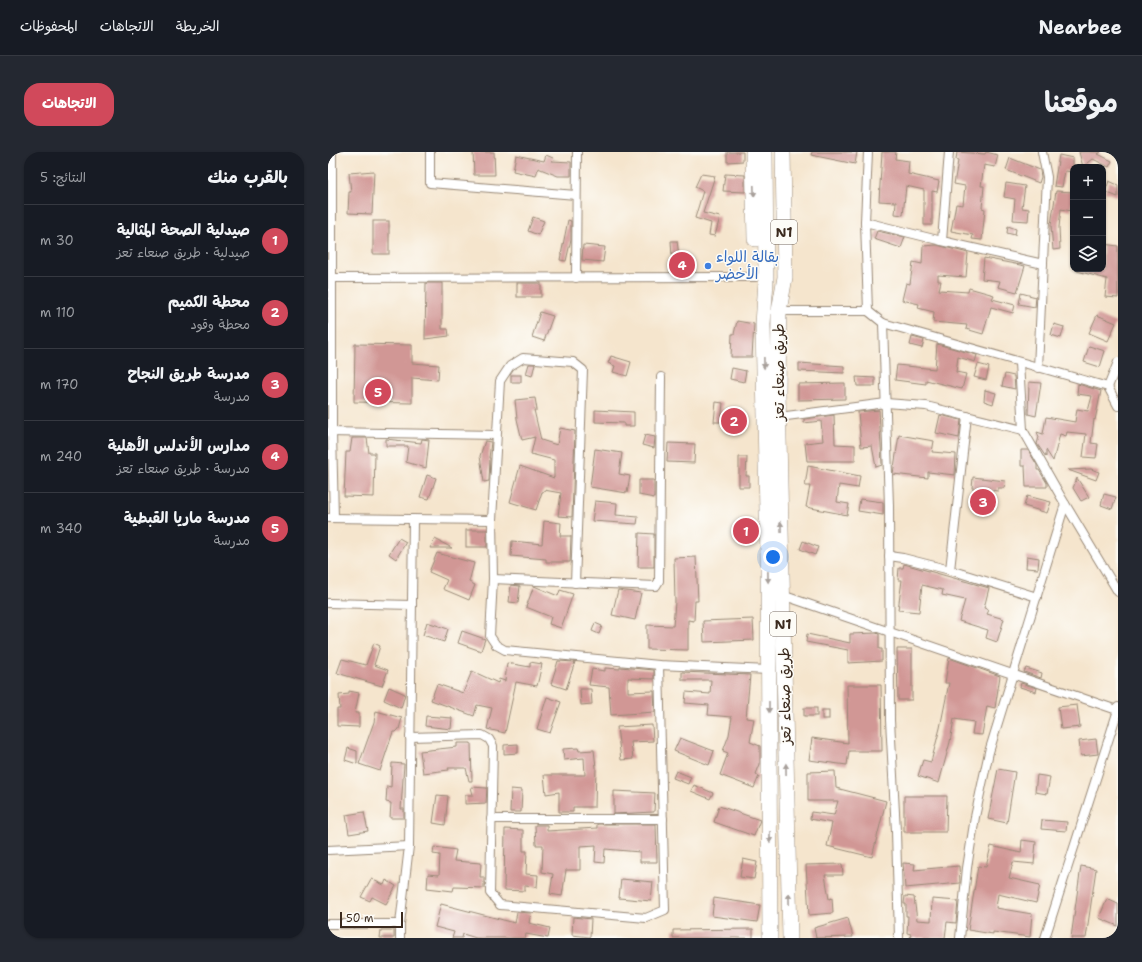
<!DOCTYPE html>
<html lang="ar">
<meta charset="utf-8">
<style>
body{margin:0;font-family:"Shantell Sans","Playpen Sans Arabic",sans-serif;background:#242831;color:#f1f3f6;direction:rtl}
.controls{position:absolute;right:12px;top:12px;display:grid;overflow:hidden;border-radius:8px;box-shadow:0 1px 3px #0004}
.controls button{width:36px;height:36px;display:grid;place-items:center;padding:0;border:0;border-bottom:1px solid #363941;background:#171b24;color:#f1f3f6;font:20px sans-serif}
.scale{position:absolute;left:12px;bottom:10px;width:63px;box-sizing:border-box;padding-left:4px;border:2px solid #3b2a1e;border-top:0;font-size:11px;line-height:14px;white-space:nowrap;color:#3b2a1e;-webkit-text-stroke:3px #fdfcf7;paint-order:stroke}
.you{position:absolute;left:445px;top:405px;width:14px;height:14px;margin:-10px;border:3px solid #fff;border-radius:50%;background:#1a73e8;box-shadow:0 0 0 6px #1a73e833}
.badge{display:grid;place-items:center;width:26px;height:26px;border-radius:50%;background:#d1495b;color:#fff;font-size:13px;font-weight:700}
.pin{position:absolute;translate:-50% -50%;border:2px solid #fff;box-shadow:0 1px 4px #0006}
.list{margin:0;padding:0;list-style:none}
h2{display:flex;justify-content:space-between;align-items:center;height:52px;margin:0;padding:0 16px;font-size:17px}
h2 small{font-size:13px;font-weight:400;color:#9ea1a6}
.list li{display:grid;grid-template-columns:26px 1fr auto;gap:12px;align-items:center;box-sizing:border-box;height:72px;padding:0 16px;border-top:1px solid #363941}
.list b{display:block;font-size:15px;white-space:nowrap}
.list p{margin:0;font-size:13px;white-space:nowrap;color:#9ea1a6}
.list em{font-size:13px;font-style:normal;color:#9ea1a6}
.icon{flex:none;width:22px;height:22px;fill:none;stroke:currentColor;stroke-width:2;stroke-linecap:round;stroke-linejoin:round}
.map{position:relative;flex:none;width:790px;height:786px;overflow:hidden;direction:ltr;border-radius:16px}
header{display:flex;align-items:center;gap:24px;box-sizing:border-box;height:56px;padding:0 20px;background:#171b24;border-bottom:1px solid #363941}
header strong{font-size:19px}
nav{display:flex;gap:22px;margin-inline-start:auto;font-size:14px}
.intro{display:flex;align-items:center;justify-content:space-between;box-sizing:border-box;height:96px;padding:0 24px}
h1{margin:0;font-size:28px}
.button{padding:10px 18px;border-radius:16px;background:#d1495b;color:#fff;font-size:14px;font-weight:700}
main{display:flex;gap:24px;padding:0 24px}
aside{flex:1;background:#171b24;border-radius:16px;box-shadow:0 1px 3px #0004}
.map>svg:first-child{display:block}
.building{fill:#d19795}
.lines{fill:none;stroke-linecap:round;stroke-linejoin:round}
.street-casing{stroke:#988876;stroke-width:10}
.highway-casing{stroke:#988876;stroke-width:16}
.street{stroke:#fff;stroke-width:8}
.highway{stroke:#fff;stroke-width:15}
.oneway{fill:#a79f9a}
.shop-dot{fill:#3f7fe0;stroke:#fdfcf7;stroke-width:1.5}
.labels{text-anchor:middle;dominant-baseline:central;stroke-width:3;stroke-linejoin:round;paint-order:stroke}
.shield{fill:#fdfcf7;stroke:#75695f;stroke-width:1}
.shield-label{font-size:14px;font-weight:bold;fill:#3b2a1e}
.shop-label{font-size:15px;fill:#366cbe;stroke:#fdfcf7;text-anchor:start}
.street-label{font-size:15px;fill:#3b2a1e;stroke:#fdfcf7}
</style>
<header>
<strong>Nearbee</strong>
<nav><a>الخريطة</a><a>الاتجاهات</a><a>المحفوظات</a></nav>
</header>
<div class="intro"><h1>موقعنا</h1><a class="button">الاتجاهات</a></div>
<main>
<div class="map">
<svg width="790" height="786" viewBox="0 0 790 786">
<rect width="100%" height="100%" fill="#fdfcf7"/>
<filter id="ink" filterUnits="userSpaceOnUse"><feTurbulence type="fractalNoise" baseFrequency=".025" numOctaves="2"/><feDisplacementMap in="SourceGraphic" scale="8" xChannelSelector="R" yChannelSelector="G"/><feConvolveMatrix kernelMatrix="1 2 1 2 8 2 1 2 1" color-interpolation-filters="sRGB"/></filter>
<filter id="wash" filterUnits="userSpaceOnUse"><feTurbulence type="fractalNoise" baseFrequency=".012" numOctaves="4" result="noise"/><feDisplacementMap in="SourceGraphic" scale="16" xChannelSelector="R" yChannelSelector="G"/><feGaussianBlur stdDeviation="0.9" result="paint"/><feColorMatrix in="noise" values="0 0 0 0 0 0 0 0 0 0 0 0 0 0 0 0 0 1.4 0 .05"/><feComposite in="paint" operator="in"/></filter>
<g filter="url(#wash)">
<rect width="100%" height="100%" fill="#f5e5cd"/>
<g id="blocks">
<g class="building">
<polygon points="145,0 166,0 167,23 146,23"/>
<polygon points="399,0 415,0 415,9 399,10"/>
<polygon points="484,0 529,0 527,12 483,3"/>
<polygon points="554,0 568,0 567,7 581,9 580,22 611,29 609,40 604,39 604,73 596,73 596,38 578,34 575,63 567,62 568,50 551,49"/>
<polygon points="629,0 657,2 658,0 670,3 667,15 656,13 653,34 656,34 654,56 657,57 654,88 644,87 645,83 623,79 628,52 635,53 637,34 626,32 630,9 628,8"/>
<polygon points="751,0 773,0 770,2 784,9 781,15 765,7 755,15"/>
<polygon points="188,3 216,9 218,3 225,6 224,9 243,10 243,24 230,24 210,16 208,24 185,19"/>
<polygon points="731,3 745,6 745,20 737,19 734,35 726,34"/>
<polygon points="682,6 712,18 713,25 711,31 678,18"/>
<polygon points="46,19 44,62 20,61 21,40 23,40 21,21"/>
<polygon points="373,22 387,24 375,61 392,65 387,84 381,83 383,71 367,66 375,39 367,35"/>
<polygon points="397,22 417,23 417,40 395,39"/>
<polygon points="781,29 790,33 790,45 777,40"/>
<polygon points="678,31 697,34 694,56 701,57 700,69 685,68 687,47 676,45"/>
<polygon points="728,39 745,40 743,59 733,57 731,75 732,97 725,98 723,73"/>
<polygon points="205,65 216,69 210,83 200,79"/>
<polygon points="240,68 243,69 243,87 238,109 232,108"/>
<rect x="45" y="69" width="16" height="33"/>
<polygon points="680,74 688,77 687,83 679,81"/>
<polygon points="549,79 577,85 573,96 546,87"/>
<polygon points="343,89 349,89 351,104 344,105"/>
<polygon points="775,92 790,94 790,146 777,145 779,127 749,119 749,117 775,117"/>
<polygon points="255,93 277,95 275,110 254,108"/>
<polygon points="609,93 640,101 638,125 610,123 610,129 613,129 611,138 640,140 641,136 666,143 664,147 687,153 685,161 663,155 655,182 638,177 639,173 605,170 606,160 590,156 591,152 574,148 578,131 582,132 585,110 594,112 595,94"/>
<polygon points="656,106 697,114 689,140 670,135 672,129 654,127"/>
<polygon points="98,131 114,131 114,177 120,177 121,184 97,187"/>
<rect x="189" y="131" width="24" height="14"/>
<polygon points="693,141 708,145 707,155 691,152"/>
<polygon points="212,160 225,164 216,189 204,185"/>
<polygon points="769,163 788,171 780,189 761,181"/>
<polygon points="409,169 426,172 424,205 403,205 404,182 406,182"/>
<polygon points="726,172 736,175 733,186 723,183"/>
<polygon points="584,185 596,188 594,196 582,193"/>
<polygon points="27,192 84,193 84,211 111,213 110,228 84,226 84,251 26,250"/>
<polygon points="609,192 649,203 647,210 630,205 628,220 638,222 634,237 598,228 598,232 567,228 569,213 607,217"/>
<polygon points="761,194 777,199 772,215 756,210"/>
<polygon points="283,204 303,210 299,224 285,220 287,214 280,211"/>
<polygon points="471,211 516,214 516,221 471,219"/>
<polygon points="201,212 207,212 204,224 198,222"/>
<polygon points="650,212 661,215 658,228 646,225"/>
<polygon points="404,216 418,219 416,230 402,227"/>
<polygon points="677,222 686,224 687,237 674,234"/>
<rect x="183" y="223" width="10" height="7"/>
<polygon points="528,225 547,226 547,234 529,234"/>
<polygon points="701,230 713,231 708,264 700,262"/>
<polygon points="517,231 517,247 470,248 470,232"/>
<polygon points="750,232 773,239 767,268 766,267 763,291 770,292 768,306 755,305 758,282 739,280 738,284 732,282 725,309 718,298 718,305 709,292 711,285 709,280 715,282 718,265 747,270 749,257 760,259 764,244 749,242"/>
<polygon points="657,238 668,241 665,252 656,249"/>
<polygon points="207,246 209,258 206,258 213,288 229,293 232,276 247,279 244,365 230,364 233,341 216,338 215,340 214,340 208,358 182,350 192,314 226,326 226,308 203,302 207,285 194,288 189,267 187,248"/>
<polygon points="388,250 395,251 393,270 386,270"/>
<polygon points="267,258 306,260 306,274 296,274 296,271 267,270"/>
<polygon points="551,258 554,313 548,315 544,294 533,295 530,260"/>
<polygon points="506,263 507,292 527,293 527,309 479,309 477,291 495,289 493,269 476,271 476,267"/>
<polygon points="612,263 633,268 631,286 608,281"/>
<polygon points="317,283 327,285 326,296 314,293"/>
<polygon points="571,283 606,289 604,300 628,302 627,323 600,320 600,326 565,322"/>
<polygon points="24,286 39,286 41,301 47,301 46,345 16,344 18,300 22,300"/>
<polygon points="58,287 93,291 94,287 101,288 98,316 78,310 80,294 58,294"/>
<polygon points="157,289 163,290 161,306 162,306 161,329 156,330 152,304"/>
<polygon points="340,291 367,292 366,311 339,310"/>
<polygon points="267,297 294,301 291,322 302,324 299,341 262,335"/>
<polygon points="693,298 700,298 709,313 709,318 711,318 719,331 719,335 698,335 697,314 693,314"/>
<polygon points="411,305 419,305 418,324 421,324 421,335 411,335"/>
<polygon points="480,314 532,324 530,336 511,333 509,350 521,352 519,363 478,355 482,334 477,334"/>
<polygon points="763,317 771,320 768,328 740,318"/>
<polygon points="99,323 108,326 101,347 92,345"/>
<polygon points="645,325 677,329 676,336 670,336 670,339 644,336"/>
<polygon points="749,326 761,345 753,349 745,336"/>
<polygon points="311,328 326,328 326,346 311,343"/>
<polygon points="776,342 788,345 784,357 773,353"/>
<polygon points="699,344 723,350 719,361 696,354"/>
<polygon points="532,347 555,350 555,363 530,359"/>
<polygon points="267,349 289,351 288,363 310,365 309,372 264,369"/>
<polygon points="216,369 233,371 232,384 243,384 242,410 218,410 218,407 183,404 184,389 214,392"/>
<rect x="138" y="378" width="21" height="17"/>
<polygon points="311,381 326,382 326,415 310,415"/>
<polygon points="71,386 78,390 68,407 61,402"/>
<polygon points="107,387 124,396 102,396"/>
<polygon points="475,389 490,395 487,403 472,397"/>
<polygon points="109,401 146,411 141,430 147,433 141,448 115,437 119,428 101,420"/>
<polygon points="699,404 711,406 710,417 698,416"/>
<polygon points="368,405 370,449 367,449 366,469 360,468 360,498 319,497 319,473 345,474 347,450 346,406"/>
<polygon points="576,412 661,436 656,456 661,458 659,462 676,467 669,490 658,486 660,478 631,469 637,448 614,443 615,438 594,433 591,460 570,458 574,428 570,428 571,416 575,416"/>
<polygon points="183,433 192,434 190,451 181,450"/>
<polygon points="206,434 230,444 232,438 245,442 233,476 221,472 223,465 198,455"/>
<polygon points="290,438 313,441 307,468 284,463"/>
<polygon points="425,467 426,488 376,490 375,469"/>
<polygon points="99,470 120,477 116,490 95,483"/>
<polygon points="267,471 274,474 271,482 264,479"/>
<polygon points="134,479 157,487 153,499 130,491"/>
<polygon points="548,481 551,482 551,497 554,497 554,509 520,511 520,498 478,490 479,482 522,491 522,482"/>
<polygon points="46,491 52,494 46,513 60,518 54,534 9,521 14,507 38,513"/>
<polygon points="569,497 584,497 584,548 570,548"/>
<polygon points="621,506 672,524 667,556 659,554 654,583 644,582 646,570 626,567 622,590 611,631 590,624 595,608 603,610 612,576 621,531 617,531"/>
<polygon points="230,509 247,510 238,537 223,532"/>
<polygon points="202,510 214,512 209,534 188,530 177,581 159,577 164,556 149,553 146,564 103,548 109,532 135,541 144,519 170,531 171,527 177,529 179,511 202,515"/>
<polygon points="292,515 326,518 326,527 300,526 300,540 326,539 327,560 283,563 281,535 261,533 264,517 277,519 277,516 292,517"/>
<polygon points="698,516 714,521 713,526 696,520"/>
<polygon points="354,520 422,523 418,566 426,567 422,590 432,594 432,612 428,622 431,624 426,636 392,623 400,601 395,599 401,583 404,565 380,563 381,553 357,551 358,540 382,542 383,528 354,528"/>
<polygon points="693,531 709,536 708,540 692,535"/>
<polygon points="519,533 553,533 554,599 521,599 519,613 481,608 484,586 520,591"/>
<polygon points="61,535 77,542 73,556 56,548"/>
<polygon points="252,537 263,537 264,552 253,553"/>
<polygon points="21,539 31,541 27,561 31,561 31,575 9,574 9,557 12,557 11,543 21,542"/>
<polygon points="219,545 233,550 222,581 209,577"/>
<polygon points="749,553 752,575 733,577 730,555"/>
<rect x="476" y="556" width="13" height="8"/>
<rect x="494" y="558" width="7" height="9"/>
<polygon points="48,559 74,566 71,577 68,580 65,580 52,619 31,612 46,570"/>
<polygon points="98,564 124,566 123,577 97,574"/>
<polygon points="324,573 325,589 303,590 305,607 293,608 289,575"/>
<polygon points="352,586 386,599 381,613 346,599"/>
<polygon points="768,587 770,602 753,604 751,589"/>
<polygon points="129,591 143,591 144,629 141,629 138,616 120,616 121,618 95,621 92,599 129,595"/>
<polygon points="190,592 190,601 176,602 176,593"/>
<polygon points="20,596 29,599 29,612 17,608"/>
<polygon points="250,596 251,599 266,598 268,615 267,655 245,655 245,660 231,660 231,640 218,642 216,623 257,623 256,606 236,608 235,597"/>
<polygon points="64,611 76,612 73,657 76,657 76,666 62,666 63,651 58,650 59,634 63,635"/>
<polygon points="670,617 687,620 679,671 660,667"/>
<polygon points="348,619 363,625 360,632 345,626"/>
<polygon points="507,619 508,636 558,649 544,705 499,694 504,671 482,667 483,660 506,663 510,649 480,649 480,620"/>
<polygon points="709,623 722,625 719,642 707,640"/>
<polygon points="366,633 385,641 382,647 363,639"/>
<polygon points="143,635 159,636 158,651 137,652 137,643 145,643"/>
<polygon points="183,637 194,638 193,660 182,660"/>
<polygon points="286,639 327,641 326,660 286,662"/>
<polygon points="109,643 120,644 117,673 105,671"/>
<polygon points="576,644 619,644 618,680 576,680"/>
<polygon points="391,654 432,668 426,684 386,670"/>
<polygon points="36,660 40,679 21,682 18,663"/>
<polygon points="714,668 739,670 738,679 713,677"/>
<polygon points="269,672 328,672 329,710 312,710 312,700 277,697 276,711 267,710 268,693 252,694 252,718 238,718 234,744 222,742 225,722 214,720 215,693 208,693 207,673 219,673 219,679 269,676"/>
<polygon points="177,677 195,678 195,699 199,699 198,722 210,723 209,735 197,734 197,739 176,738"/>
<polygon points="694,688 708,690 706,712 685,710 681,726 712,733 708,751 670,742 668,756 704,762 702,785 665,780 665,782 640,778 650,714 658,715 663,694 693,701"/>
<polygon points="106,695 128,698 126,709 153,711 152,725 156,725 156,736 126,735 125,739 99,736 100,722 111,723 112,703 105,702"/>
<polygon points="415,707 429,710 426,727 412,725"/>
<polygon points="575,711 587,712 586,718 631,714 632,731 577,736"/>
<polygon points="514,712 515,723 497,723 501,747 504,746 505,761 481,763 478,713"/>
<polygon points="753,714 768,717 758,786 743,786"/>
<polygon points="43,727 56,733 58,728 68,734 58,752 44,745 42,749 33,745"/>
<polygon points="293,727 325,730 323,749 291,746"/>
<polygon points="577,744 586,745 589,768 603,769 604,747 630,749 628,771 619,770 617,786 582,786 583,782 579,781 580,764 578,764 578,752 576,752"/>
<polygon points="386,746 432,753 429,770 384,764"/>
<polygon points="779,747 790,752 790,774 771,766"/>
<polygon points="113,752 187,771 189,760 203,761 201,771 222,776 220,786 198,782 197,786 148,786 135,782 134,786 124,786 126,780 107,775"/>
<polygon points="245,765 263,767 262,785 244,783"/>
<polygon points="520,766 525,785 488,786 486,776"/>
<polygon points="425,777 425,786 345,786 345,778"/>
<polygon points="53,778 66,778 66,786 52,786"/>
</g>
</g>
</g>
<g filter="url(#ink)">
<use href="#blocks" fill-opacity="0" stroke="#988876" stroke-width="1"/>
<g class="lines">
<defs>
<g id="street">
<polyline points="4,0 4,280 6,366"/>
<polyline points="102,0 102,31 248,43"/>
<polyline points="621,0 614,89 715,112"/>
<polyline points="537,70 540,0"/>
<polyline points="4,126 428,125"/>
<polyline points="248,126 249,0"/>
<polyline points="451,159 540,159 555,171 780,235 790,254"/>
<polyline points="540,159 537,70 614,89"/>
<polyline points="555,171 561,354 562,568 568,679 571,786"/>
<polyline points="691,211 695,278 733,345 790,440"/>
<polyline points="710,216 719,25 714,0"/>
<polyline points="780,235 790,210"/>
<polyline points="451,265 558,251 598,254 695,278"/>
<polyline points="0,280 168,283"/>
<polyline points="0,366 164,368"/>
<polyline points="561,404 575,406 622,418 709,445"/>
<polyline points="622,418 639,264"/>
<polyline points="165,427 328,434 331,429 333,225"/>
<polyline points="247,431 255,218 245,210 195,206 182,214 172,229 164,368 165,427 162,484 168,493 177,498 331,513 441,518"/>
<polyline points="454,443 789,558 790,555"/>
<polyline points="0,451 84,453"/>
<polyline points="82,585 154,583 161,587 165,594 162,741 172,753 318,766 337,758 331,513"/>
<polyline points="163,667 335,667"/>
<polyline points="0,698 81,694"/>
<polyline points="0,772 72,772"/>
<polyline points="72,786 72,772 81,694 85,367"/>
<polyline points="632,786 639,716 647,665 661,600 737,352"/>
<polyline points="717,786 790,558"/>
</g>
<g id="highway">
<polyline points="425,0 427,87"/>
<polyline points="437,0 438,129 435,172 440,405 442,786"/>
<polyline points="455,0 457,125 451,159 450,241 462,786"/>
</g>
</defs>
<use href="#street" class="street-casing"/>
<use href="#highway" class="highway-casing"/>
<use href="#street" class="street"/>
<use href="#highway" class="highway"/>
</g>
<defs><path id="oneway-solid" d="M-6-.8H1V-3.2L6.5 0L1 3.2V.8H-6Z"/></defs>
<g class="oneway">
<use href="#oneway-solid" transform="translate(426 39) rotate(88)"/>
<use href="#oneway-solid" transform="translate(436 211) rotate(89)"/>
<use href="#oneway-solid" transform="translate(453 375) rotate(-91)"/>
<use href="#oneway-solid" transform="translate(440 425) rotate(89)"/>
<use href="#oneway-solid" transform="translate(441 555) rotate(90)"/>
<use href="#oneway-solid" transform="translate(458 617) rotate(-91)"/>
<use href="#oneway-solid" transform="translate(442 685) rotate(90)"/>
<use href="#oneway-solid" transform="translate(461 747) rotate(-91)"/>
</g>
</g>
<circle class="shop-dot" cx="380" cy="114" r="4"/>
<g class="labels">
<g class="shield">
<rect x="443" y="68" width="26" height="24" rx="3"/>
<rect x="442" y="460" width="26" height="24" rx="3"/>
</g>
<g class="shield-label">
<text x="456" y="80">N1</text>
<text x="455" y="472">N1</text>
</g>
<g class="shop-label">
<text x="388" y="105">بقالة اللواء<tspan x="388" dy="17">الأخضر</tspan></text>
</g>
<g class="street-label">
<text transform="translate(451 220) rotate(-90)">طريق صنعاء تعز</text>
<text transform="translate(457 544) rotate(-91)">طريق صنعاء تعز</text>
</g>
</g>
</svg>
<div class="controls">
<button>+</button>
<button>−</button>
<button><svg class="icon" aria-label="layers" viewBox="0 0 24 24"><path d="M12 4l9 5-9 5-9-5zM3 14l9 5 9-5"/></svg></button>
</div>
<div class="scale">50 m</div>
<div class="you"></div>
<div class="pin badge" style="left:418px;top:379px">1</div>
<div class="pin badge" style="left:406px;top:269px">2</div>
<div class="pin badge" style="left:655px;top:350px">3</div>
<div class="pin badge" style="left:354px;top:113px">4</div>
<div class="pin badge" style="left:50px;top:240px">5</div>
</div>
<aside>
<h2>بالقرب منك<small>النتائج: 5</small></h2>
<ul class="list">
<li><span class="badge">1</span><div><b>صيدلية الصحة المثالية</b><p>صيدلية · طريق صنعاء تعز</p></div><em>30 m</em></li>
<li><span class="badge">2</span><div><b>محطة الكميم</b><p>محطة وقود</p></div><em>110 m</em></li>
<li><span class="badge">3</span><div><b>مدرسة طريق النجاح</b><p>مدرسة</p></div><em>170 m</em></li>
<li><span class="badge">4</span><div><b>مدارس الأندلس الأهلية</b><p>مدرسة · طريق صنعاء تعز</p></div><em>240 m</em></li>
<li><span class="badge">5</span><div><b>مدرسة ماريا القبطية</b><p>مدرسة</p></div><em>340 m</em></li>
</ul>
</aside>
</main>
